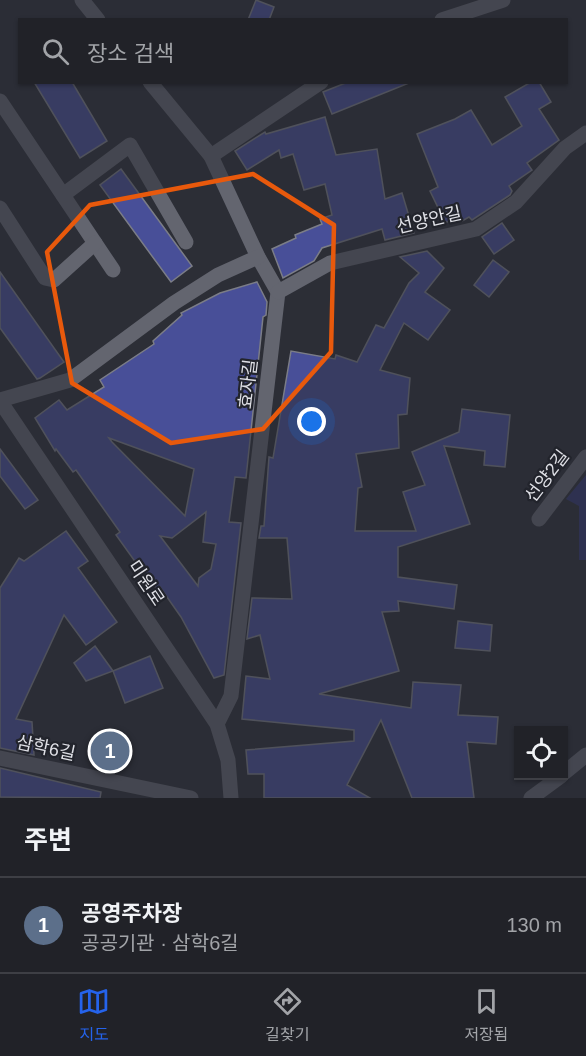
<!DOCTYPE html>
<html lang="ko">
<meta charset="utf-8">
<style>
body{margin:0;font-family:Helvetica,"Noto Sans KR",sans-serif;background:#292a30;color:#f1f3f6}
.controls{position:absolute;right:18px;bottom:18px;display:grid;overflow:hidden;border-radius:0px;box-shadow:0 2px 4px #0004}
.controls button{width:54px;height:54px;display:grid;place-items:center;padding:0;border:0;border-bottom:2px solid #3e3f45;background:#212228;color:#f1f3f6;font:30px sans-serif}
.you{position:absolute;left:312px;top:422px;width:21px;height:21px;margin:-15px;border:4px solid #fff;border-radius:50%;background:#1a73e8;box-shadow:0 0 0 9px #1a73e833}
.badge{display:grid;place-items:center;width:39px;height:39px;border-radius:50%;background:#2563eb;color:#fff;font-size:20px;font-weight:700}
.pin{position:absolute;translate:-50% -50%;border:3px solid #fff;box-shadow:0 2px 6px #0006}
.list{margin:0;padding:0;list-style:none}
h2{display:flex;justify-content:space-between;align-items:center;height:78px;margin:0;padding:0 24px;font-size:26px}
h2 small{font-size:20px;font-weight:400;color:#a2a4a8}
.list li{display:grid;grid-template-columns:39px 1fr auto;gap:18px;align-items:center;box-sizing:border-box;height:96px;padding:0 24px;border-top:2px solid #3e3f45}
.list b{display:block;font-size:22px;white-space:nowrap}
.list p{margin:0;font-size:20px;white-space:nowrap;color:#a2a4a8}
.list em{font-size:20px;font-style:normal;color:#a2a4a8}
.icon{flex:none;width:33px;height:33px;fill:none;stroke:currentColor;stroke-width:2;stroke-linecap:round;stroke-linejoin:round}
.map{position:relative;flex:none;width:586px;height:798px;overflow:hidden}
.search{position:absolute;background:#212228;box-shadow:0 2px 4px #0004;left:18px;right:18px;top:18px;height:66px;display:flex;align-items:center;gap:15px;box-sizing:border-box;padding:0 21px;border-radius:0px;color:#a2a4a8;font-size:22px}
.sheet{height:174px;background:#212228}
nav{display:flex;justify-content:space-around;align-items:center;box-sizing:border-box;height:84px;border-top:2px solid #3e3f45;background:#212228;font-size:16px;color:#a2a4a8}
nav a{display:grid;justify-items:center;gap:3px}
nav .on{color:#2563eb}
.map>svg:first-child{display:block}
.green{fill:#323770}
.building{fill:#484f98;stroke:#7b7d87;stroke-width:1.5;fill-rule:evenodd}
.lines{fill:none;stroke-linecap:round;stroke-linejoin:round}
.minor{stroke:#63656f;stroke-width:15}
.marked{fill:none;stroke:#e8590c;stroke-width:4.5;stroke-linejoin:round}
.labels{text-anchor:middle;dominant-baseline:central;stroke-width:4.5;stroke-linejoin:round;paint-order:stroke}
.street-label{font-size:18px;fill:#dedfe5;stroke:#22242c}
</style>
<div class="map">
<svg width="586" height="798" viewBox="0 0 586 798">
<rect width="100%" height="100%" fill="#2c2e36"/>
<polygon class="green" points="586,475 586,560 579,560 579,506 566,499"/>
<g class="building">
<polygon points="256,0 274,7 269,20 248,20"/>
<polygon points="34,82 72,82 107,141 80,158"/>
<polygon points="348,82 408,82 409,83 332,114 323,92"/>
<polygon points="531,82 539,82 551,102 539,109 559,140 527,163 532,170 509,186 512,191 510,195 472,220 469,217 462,221 445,222 430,191 438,187 417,134 455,119 471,110 492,145 522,126 505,97"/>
<polygon points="325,117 336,155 377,149 385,199 402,193 414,233 385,240 382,229 322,248 314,261 283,278 272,249 296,238 295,235 322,224 320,219 332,215 325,184 304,190 293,154 281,158 279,150 247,170 235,151 265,132 266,134"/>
<polygon points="121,169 192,266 171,282 100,185"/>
<polygon points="502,223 514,240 494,254 482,237"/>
<polygon points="427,251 444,268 425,292 450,310 428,340 404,323 380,370 410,378 407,414 398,415 399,448 356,454 362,487 358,488 355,531 416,531 403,492 425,485 412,452 459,432 462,409 510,415 505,467 484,465 485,451 444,446 470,524 398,547 398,577 457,585 454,609 398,601 399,611 382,612 399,671 319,694 411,708 413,682 461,685 458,715 498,717 496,744 467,742 474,798 412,798 381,720 347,785 370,798 264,798 264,774 248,774 246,750 354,741 354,730 242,719 246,676 270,679 260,635 247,639 252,598 292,599 287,538 259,538 261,526 264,526 269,457 273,458 291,351 335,359 336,355 357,362 376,325 384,328 409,283 419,273 400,257"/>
<polygon points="493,260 509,272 489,297 474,285"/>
<polygon points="0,272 64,362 40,378 37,379 0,328"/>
<path d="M257 282 267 302 266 315 263 317 246 478 235 477 229 522 241 523 224 675 214 678 181 617 160 587 157 589 139 567 116 535 120 532 76 470 73 472 56 449 55 451 35 418 59 400 67 410 104 387 100 380 154 344 153 341 182 315 181 313 220 293ZM109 438 194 469 185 516 112 442ZM206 512 203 542 216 544 211 569 199 578 198 586 160 536 172 538Z"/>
<polygon points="0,449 38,500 25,509 0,476"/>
<polygon points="66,531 88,561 78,568 117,622 86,645 64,615 16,719 32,722 34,755 0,748 0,588 19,558 24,561"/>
<polygon points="458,621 492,625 490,651 455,648"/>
<polygon points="95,646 113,671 86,681 74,663"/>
<polygon points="150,656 163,688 125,703 113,671"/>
<polygon points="0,768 101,792 100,798 0,797"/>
</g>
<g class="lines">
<g class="minor">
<polyline points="82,0 98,20"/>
<polyline points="442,20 503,0"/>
<polyline points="150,82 211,156 258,257 278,292 231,696 217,724"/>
<polyline points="0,101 113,270"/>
<polyline points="211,156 321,82"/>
<polyline points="63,195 130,145 186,242"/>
<polyline points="0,208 45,278 54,280 95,243"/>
<polyline points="278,292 330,263 476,229 516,202 565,148 586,133"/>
<polyline points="0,400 70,380 174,303 218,275 258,257"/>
<polyline points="0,401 217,724 228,760 231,798"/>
<polyline points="539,519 586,457"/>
<polyline points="0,758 191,798"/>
<polyline points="564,773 586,755"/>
<polyline points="531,798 561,776"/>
</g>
</g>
<path d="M0 0H586V798H0ZM253 174 334 225 331 352 263 429 171 443 72 383 47 252 90 205Z" fill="#2c2e36" fill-opacity=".55" fill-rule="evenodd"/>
<path class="marked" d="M253 174 334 225 331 352 263 429 171 443 72 383 47 252 90 205Z"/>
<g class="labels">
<g class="street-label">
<text transform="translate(429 220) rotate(-13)">선양안길</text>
<text transform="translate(248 384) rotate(-83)">효자길</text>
<text transform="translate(547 476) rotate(-53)">선양2길</text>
<text transform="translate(146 583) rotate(56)">미원로</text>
<text transform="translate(46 748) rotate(12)">삼학6길</text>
</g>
</g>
</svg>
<div class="controls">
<button><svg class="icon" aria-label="locate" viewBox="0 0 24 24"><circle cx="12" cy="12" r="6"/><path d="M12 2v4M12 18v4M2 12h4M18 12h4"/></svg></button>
</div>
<div class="you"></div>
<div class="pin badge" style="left:110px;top:751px;background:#5c6f8a">1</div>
<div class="search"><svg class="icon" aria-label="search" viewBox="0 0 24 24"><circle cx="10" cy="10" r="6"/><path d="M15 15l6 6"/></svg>장소 검색</div>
</div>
<section class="sheet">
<h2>주변<small></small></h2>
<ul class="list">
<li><span class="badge" style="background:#5c6f8a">1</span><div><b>공영주차장</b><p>공공기관 · 삼학6길</p></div><em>130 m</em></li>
</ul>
</section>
<nav>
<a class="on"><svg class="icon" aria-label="map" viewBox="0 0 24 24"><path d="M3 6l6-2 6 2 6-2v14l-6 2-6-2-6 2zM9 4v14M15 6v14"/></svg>지도</a>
<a><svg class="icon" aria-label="directions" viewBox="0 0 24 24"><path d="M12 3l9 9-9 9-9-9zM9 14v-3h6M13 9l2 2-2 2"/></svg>길찾기</a>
<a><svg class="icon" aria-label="saved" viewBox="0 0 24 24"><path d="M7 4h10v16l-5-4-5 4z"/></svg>저장됨</a>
</nav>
